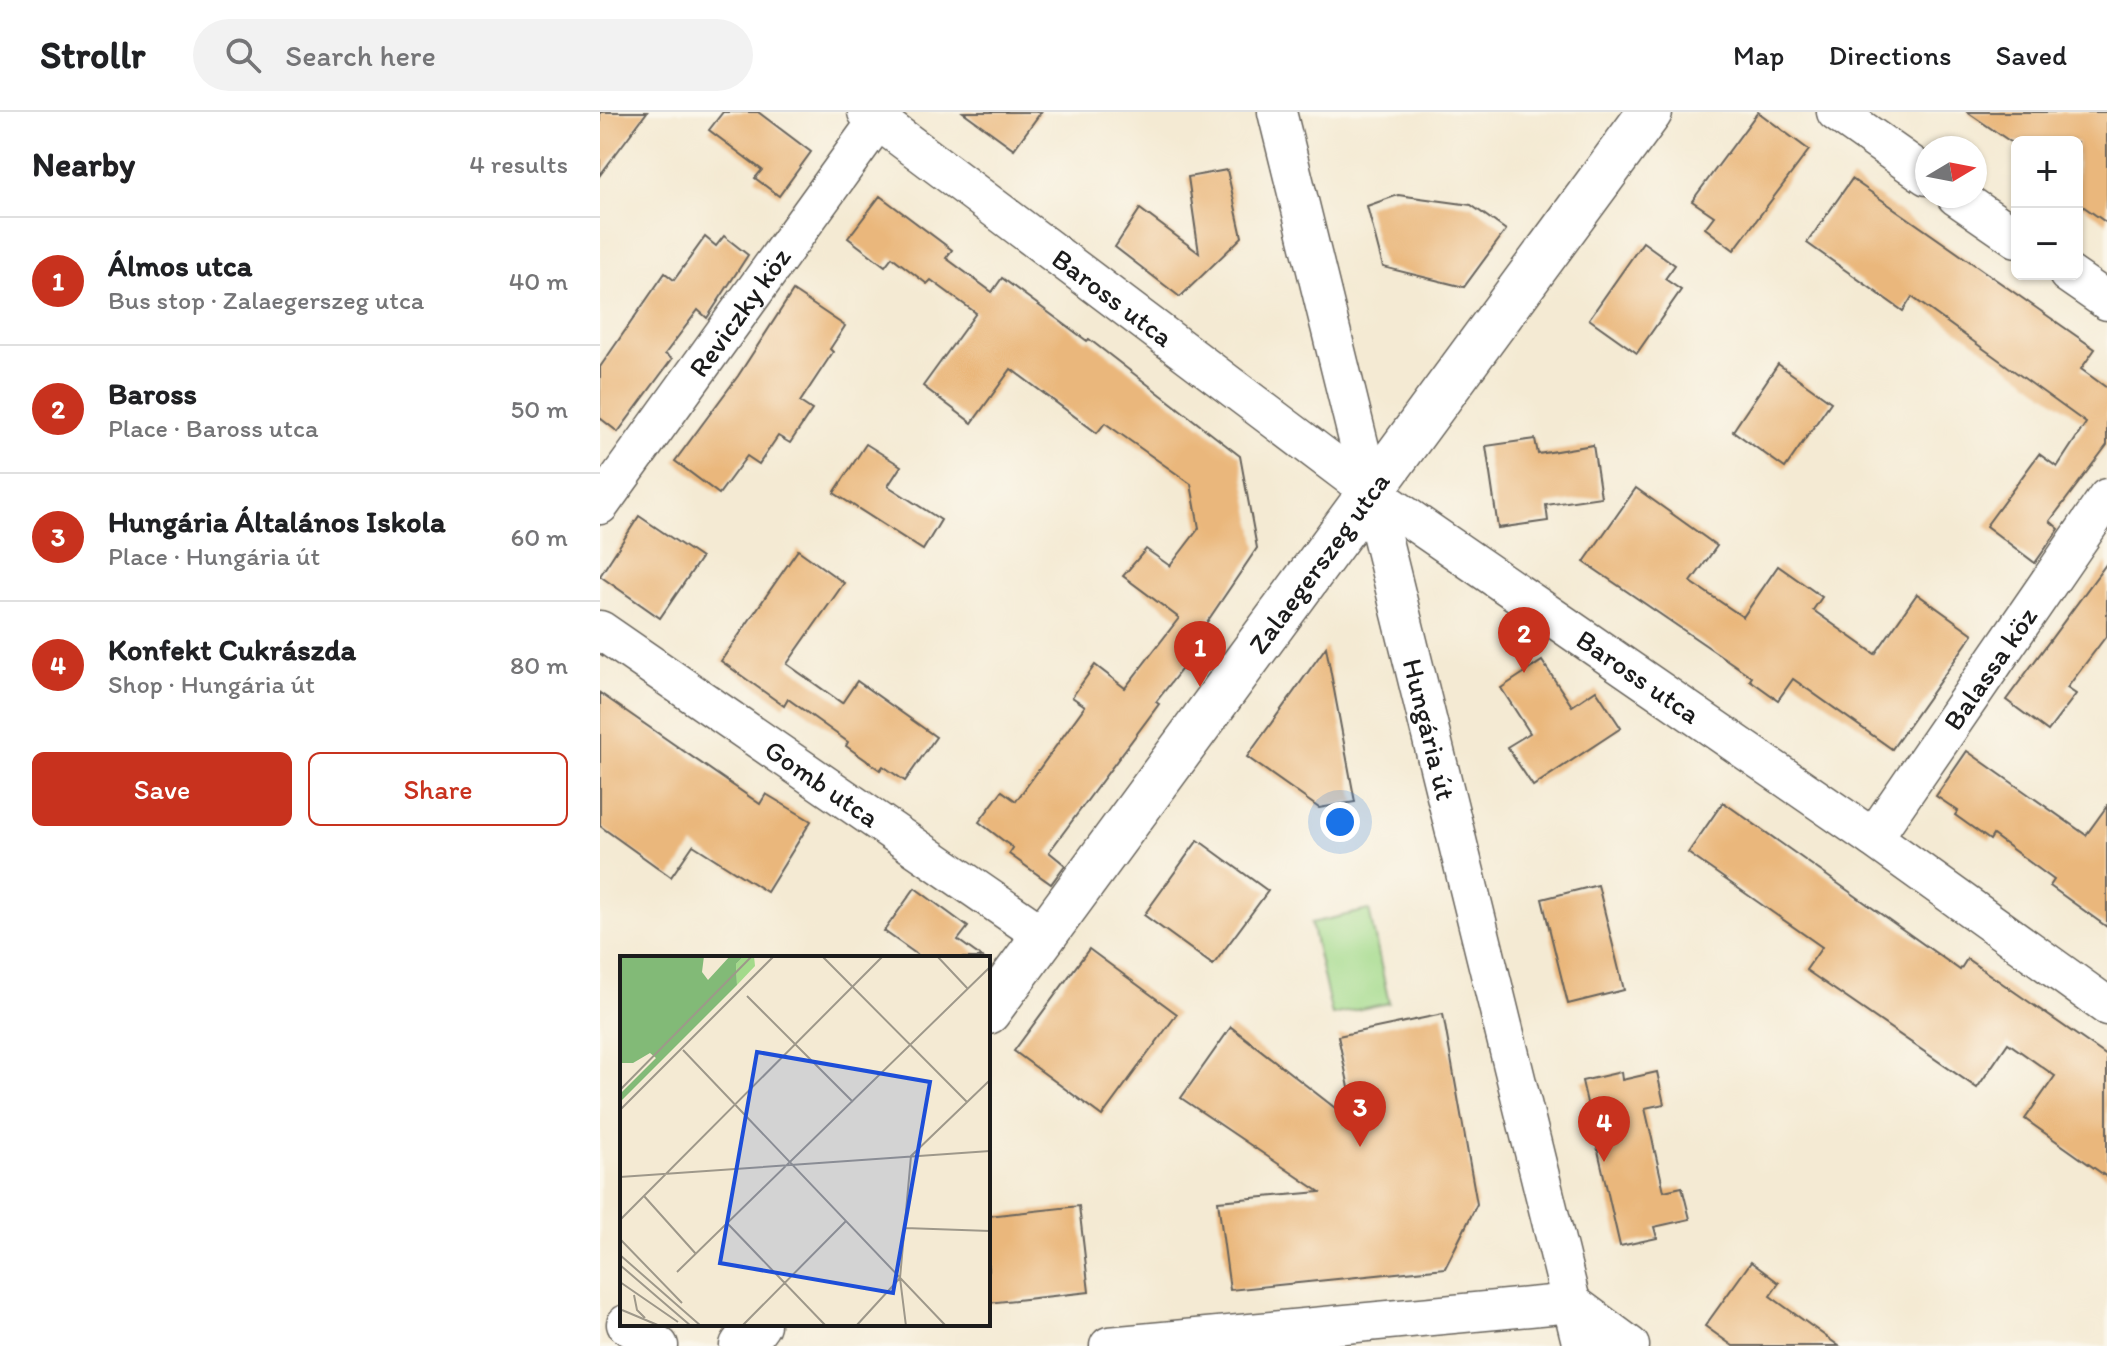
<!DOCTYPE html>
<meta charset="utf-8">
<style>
body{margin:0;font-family:Itim,sans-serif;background:#f2f2f2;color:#202124}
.controls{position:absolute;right:24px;top:24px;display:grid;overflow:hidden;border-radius:12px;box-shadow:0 2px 6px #0004}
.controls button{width:72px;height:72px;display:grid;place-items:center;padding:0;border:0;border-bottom:2px solid #e0e0e0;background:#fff;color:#202124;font:40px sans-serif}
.compass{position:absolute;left:1315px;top:24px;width:72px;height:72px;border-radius:50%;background:#fff;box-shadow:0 2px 6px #0004;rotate:80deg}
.you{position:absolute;left:740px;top:710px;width:28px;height:28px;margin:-20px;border:6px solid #fff;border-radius:50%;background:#1a73e8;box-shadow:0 0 0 12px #1a73e833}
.badge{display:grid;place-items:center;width:52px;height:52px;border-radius:50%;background:#c8321e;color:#fff;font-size:26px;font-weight:700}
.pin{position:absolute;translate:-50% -66px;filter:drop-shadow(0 2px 4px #0008)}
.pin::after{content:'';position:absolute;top:42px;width:28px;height:24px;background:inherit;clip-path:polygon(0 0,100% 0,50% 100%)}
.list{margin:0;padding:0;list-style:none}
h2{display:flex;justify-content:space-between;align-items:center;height:104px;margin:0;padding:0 32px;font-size:34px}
h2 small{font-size:26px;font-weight:400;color:#757577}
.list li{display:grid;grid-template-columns:52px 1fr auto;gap:24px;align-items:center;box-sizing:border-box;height:128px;padding:0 32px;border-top:2px solid #e0e0e0}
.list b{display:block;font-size:30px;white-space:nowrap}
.list p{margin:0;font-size:26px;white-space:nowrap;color:#757577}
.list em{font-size:26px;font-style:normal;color:#757577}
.actions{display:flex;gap:16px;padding:24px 32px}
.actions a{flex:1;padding:18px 0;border:2px solid #c8321e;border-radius:12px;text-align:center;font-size:28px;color:#c8321e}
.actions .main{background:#c8321e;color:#fff}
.icon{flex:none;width:44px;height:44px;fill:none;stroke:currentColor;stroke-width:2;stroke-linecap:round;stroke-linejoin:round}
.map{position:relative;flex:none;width:1507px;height:1234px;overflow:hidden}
header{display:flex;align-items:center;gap:48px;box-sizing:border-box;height:112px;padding:0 40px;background:#fff;border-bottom:2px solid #e0e0e0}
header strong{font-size:38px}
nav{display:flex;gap:44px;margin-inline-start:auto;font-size:28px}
.search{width:560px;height:72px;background:#f2f2f2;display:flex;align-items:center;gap:20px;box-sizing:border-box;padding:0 28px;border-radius:44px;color:#757577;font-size:30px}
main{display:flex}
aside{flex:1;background:#fff}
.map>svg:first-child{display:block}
.green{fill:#a3da8b;stroke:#607b54;stroke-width:2}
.building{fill:#eab77b}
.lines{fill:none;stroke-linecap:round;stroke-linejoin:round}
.minor-casing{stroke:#68645c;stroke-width:41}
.tertiary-casing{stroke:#68645c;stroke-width:47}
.minor{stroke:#fff;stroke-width:38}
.tertiary{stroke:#fff;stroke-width:44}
.labels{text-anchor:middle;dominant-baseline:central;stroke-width:8;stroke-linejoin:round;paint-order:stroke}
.street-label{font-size:28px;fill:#1c1c1c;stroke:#fbf7ec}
.inset-road{fill:none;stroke:#9e988a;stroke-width:2}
.view{fill:#1d4ed8;fill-opacity:0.15;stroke:#1d4ed8;stroke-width:4}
.inset-edge{fill:none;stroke:#1c1c1c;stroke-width:4}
</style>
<header>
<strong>Strollr</strong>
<div class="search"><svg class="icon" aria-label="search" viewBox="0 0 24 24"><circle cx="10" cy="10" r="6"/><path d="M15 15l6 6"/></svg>Search here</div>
<nav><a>Map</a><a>Directions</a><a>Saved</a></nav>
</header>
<main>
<aside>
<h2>Nearby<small>4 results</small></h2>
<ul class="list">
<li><span class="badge">1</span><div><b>Álmos utca</b><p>Bus stop · Zalaegerszeg utca</p></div><em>40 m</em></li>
<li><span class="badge">2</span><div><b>Baross</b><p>Place · Baross utca</p></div><em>50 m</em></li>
<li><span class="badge">3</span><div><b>Hungária Általános Iskola</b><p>Place · Hungária út</p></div><em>60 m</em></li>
<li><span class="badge">4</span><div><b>Konfekt Cukrászda</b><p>Shop · Hungária út</p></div><em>80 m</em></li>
</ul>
<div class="actions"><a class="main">Save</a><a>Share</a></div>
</aside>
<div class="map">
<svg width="1507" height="1234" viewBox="0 0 1507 1234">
<rect width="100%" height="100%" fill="#fbf7ec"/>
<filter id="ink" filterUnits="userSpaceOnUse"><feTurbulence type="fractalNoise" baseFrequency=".0125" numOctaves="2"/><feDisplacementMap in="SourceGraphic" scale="16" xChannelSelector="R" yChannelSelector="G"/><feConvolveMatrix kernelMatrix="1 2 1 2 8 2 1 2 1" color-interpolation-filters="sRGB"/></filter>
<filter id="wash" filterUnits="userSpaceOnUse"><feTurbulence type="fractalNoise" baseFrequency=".006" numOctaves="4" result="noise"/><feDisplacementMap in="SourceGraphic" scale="32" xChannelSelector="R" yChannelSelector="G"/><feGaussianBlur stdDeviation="1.8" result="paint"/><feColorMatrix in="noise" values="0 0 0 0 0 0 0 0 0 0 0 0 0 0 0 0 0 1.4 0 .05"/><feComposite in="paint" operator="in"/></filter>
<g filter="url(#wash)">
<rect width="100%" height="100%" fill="#f4ead3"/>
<polygon class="green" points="769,798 789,891 732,903 711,811"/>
<g id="blocks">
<g class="building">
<polygon points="0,0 47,0 0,63"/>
<polygon points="123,0 158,0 211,40 179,84 155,66 162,58 109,18"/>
<polygon points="363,0 441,0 414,37"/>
<polygon points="1158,0 1209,38 1134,138 1105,116 1114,104 1092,89"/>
<polygon points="1367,0 1507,0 1507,111 1477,90 1477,30 1411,30"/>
<polygon points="627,58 642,125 580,185 515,135 540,97 599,141 588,65"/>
<polygon points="1252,67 1495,237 1481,257 1507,276 1507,333 1450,409 1459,417 1435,451 1386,414 1439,342 1457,355 1486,311 1312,185 1303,199 1207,131"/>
<polygon points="798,83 871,93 906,118 864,175 783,155 767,94"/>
<polygon points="280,84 352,138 346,146 392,180 402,166 487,229 489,227 640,344 657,436 586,541 591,545 556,590 559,592 449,740 465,753 451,772 409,742 413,736 379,710 402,679 416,689 485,594 472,585 495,553 525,576 579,506 523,464 546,437 570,454 599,416 591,372 505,311 497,321 411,257 372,311 323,274 376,201 331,168 327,172 292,145 285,154 248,126"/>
<polygon points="124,124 148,143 107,206 98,198 65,242 72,247 18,320 0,306 0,255 65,161 74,168 105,125 116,134"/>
<polygon points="1043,130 1075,153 1065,167 1081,178 1037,241 989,207"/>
<polygon points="193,179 245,214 230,237 233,240 200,290 212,298 190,331 178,324 159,352 147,344 119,382 75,349 138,264"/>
<polygon points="1178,252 1231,290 1185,356 1133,319"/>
<polygon points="935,327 938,342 993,333 1001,385 946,393 948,409 898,416 886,334"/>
<polygon points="266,332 301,354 288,374 341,408 323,438 234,381"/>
<polygon points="1036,376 1117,434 1091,470 1143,505 1178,454 1222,485 1213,498 1275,542 1317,482 1373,522 1292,637 1193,567 1178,588 1150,568 1152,565 984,450"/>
<polygon points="39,404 101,446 60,506 0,464"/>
<polygon points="198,438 244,471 187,552 242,591 257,569 336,625 305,669 283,654 280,658 246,634 248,630 188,587 184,594 121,549"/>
<polygon points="1507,451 1507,523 1467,576 1476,582 1448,619 1406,588"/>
<polygon points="726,535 755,690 719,696 647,645"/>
<polygon points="942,549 972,594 996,578 1021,616 933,674 907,635 930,621 901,576"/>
<polygon points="0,581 160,692 166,682 211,709 167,780 93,733 71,765 0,714"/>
<polygon points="1367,639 1486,723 1507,694 1507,815 1450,774 1454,768 1393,723 1390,728 1355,703 1358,699 1336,684"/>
<polygon points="1123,690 1360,858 1367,847 1507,944 1507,1065 1425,1007 1455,964 1408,931 1377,976 1206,858 1222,835 1088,741"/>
<polygon points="598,728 668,779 613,853 544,803"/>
<polygon points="998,773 1024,878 968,892 942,787"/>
<polygon points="315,776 368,815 358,828 383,846 322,846 284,819"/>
<polygon points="489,837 577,902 502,1004 414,939"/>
<polygon points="843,902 877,1092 845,1156 630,1178 618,1089 720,1080 581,986 631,915 757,1013 738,924"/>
<polygon points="1021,960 1022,968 1057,960 1064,992 1045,996 1064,1079 1082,1075 1090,1107 1054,1115 1057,1126 1020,1134 982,969"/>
<polygon points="479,1094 489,1180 388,1191 388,1104"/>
<polygon points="1151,1150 1179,1171 1170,1184 1239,1234 1133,1234 1105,1214"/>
</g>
</g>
</g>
<g filter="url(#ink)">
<use href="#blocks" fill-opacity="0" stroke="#68645c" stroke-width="2"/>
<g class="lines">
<defs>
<g id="minor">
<path id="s1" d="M267 0 771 380 1273 726 1507 894"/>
<path id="s2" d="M677 0 982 1234"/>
<polyline points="1236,0 1327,64"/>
<polyline points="1356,84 1417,126"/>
<polyline points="1468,162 1507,189"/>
<path id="s3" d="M0 393 278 8"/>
<path id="s4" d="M0 518 444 824"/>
<path id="s5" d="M1273 726 1507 386"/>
<polyline points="26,1212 59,1234"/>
<polyline points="509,1234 972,1191 1030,1234"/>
</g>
<g id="tertiary">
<path id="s6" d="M388 900 1050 0"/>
<polyline points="142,1234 158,1212"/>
</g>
</defs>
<use href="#minor" class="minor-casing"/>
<use href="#tertiary" class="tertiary-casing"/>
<use href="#minor" class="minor"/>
<use href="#tertiary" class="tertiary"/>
</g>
</g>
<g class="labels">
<g class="street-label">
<text stroke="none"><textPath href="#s1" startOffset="308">Baross utca</textPath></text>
<text stroke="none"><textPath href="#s3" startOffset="238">Reviczky köz</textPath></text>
<text stroke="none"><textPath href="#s6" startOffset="558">Zalaegerszeg utca</textPath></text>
<text stroke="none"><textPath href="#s5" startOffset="206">Balassa köz</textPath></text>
<text stroke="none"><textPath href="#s1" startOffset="956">Baross utca</textPath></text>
<text stroke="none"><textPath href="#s2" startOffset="636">Hungária út</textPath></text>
<text stroke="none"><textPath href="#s4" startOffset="270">Gomb utca</textPath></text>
</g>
</g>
<g transform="translate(20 844)">
<rect width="370" height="370" fill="#f4ead3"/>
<path d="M124 0H134L135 10 117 29 116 8Z" fill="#a3da8b"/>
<path d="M0 0H84L82 16 88 24 110 0H124L116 8 117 29 0 146V138L36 102 30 97 13 107H0Z" fill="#82ba77"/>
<path class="inset-road" d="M202 0 347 146M317 0 348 33M127 40 233 146M63 94 326 370M0 134 132 0M0 154 154 0M0 221 370 195M24 240 76 298M0 264 263 0M108 268 206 370M285 272 370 275M0 283 62 347M0 299 81 370M0 309 71 370M57 316 370 11M0 326 58 366M14 339 17 354 25 362M2 354 40 370M122 370 226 265M236 370 280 322M286 370 280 322 291 200 370 124"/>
<path class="view" d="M137 96 310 126 273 337 100 307Z"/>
<rect width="370" height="370" class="inset-edge"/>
</g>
</svg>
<div class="controls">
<button>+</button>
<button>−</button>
</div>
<svg class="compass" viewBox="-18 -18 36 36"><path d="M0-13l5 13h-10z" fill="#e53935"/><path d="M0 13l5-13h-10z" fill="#757577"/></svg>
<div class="you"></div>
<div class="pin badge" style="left:600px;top:575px">1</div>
<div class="pin badge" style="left:924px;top:561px">2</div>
<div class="pin badge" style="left:760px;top:1035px">3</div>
<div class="pin badge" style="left:1004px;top:1050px">4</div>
</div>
</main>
